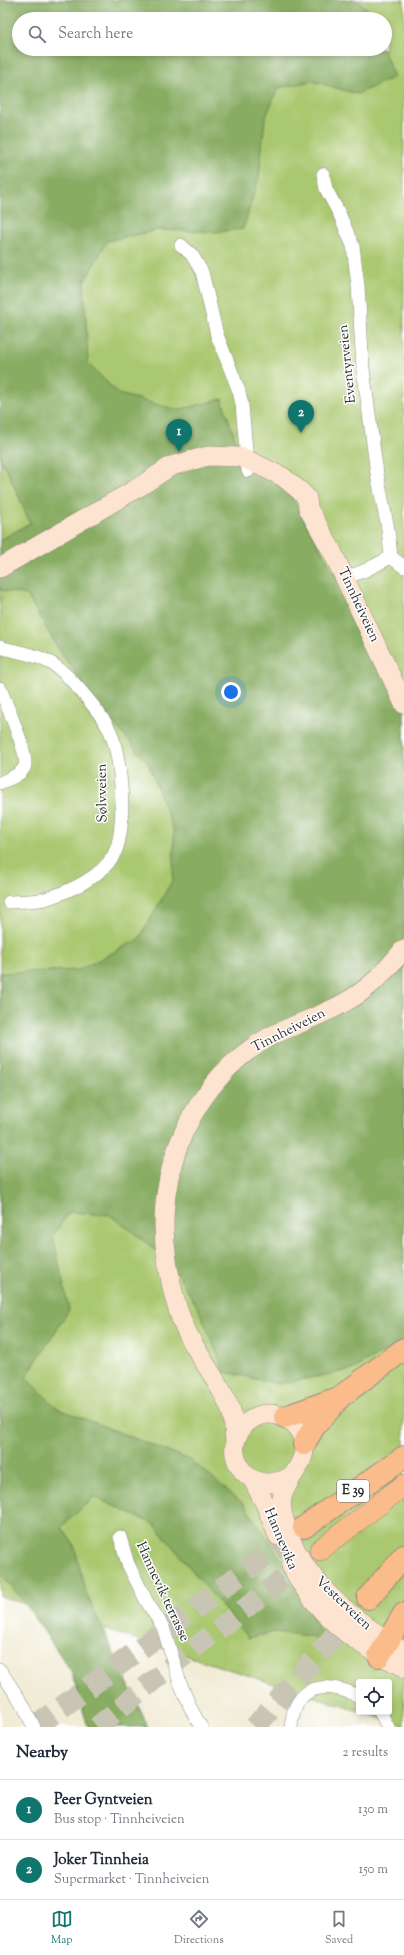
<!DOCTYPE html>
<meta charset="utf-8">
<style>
body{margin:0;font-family:"Sorts Mill Goudy",serif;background:#f6f6f7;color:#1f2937}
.controls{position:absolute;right:12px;bottom:12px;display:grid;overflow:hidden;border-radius:4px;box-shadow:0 2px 6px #0003}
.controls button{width:36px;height:36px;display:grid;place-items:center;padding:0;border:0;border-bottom:1px solid #e0e1e3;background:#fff;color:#1f2937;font:20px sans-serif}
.you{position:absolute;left:231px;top:692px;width:14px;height:14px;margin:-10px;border:3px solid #fff;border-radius:50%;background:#1a73e8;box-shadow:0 0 0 6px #1a73e833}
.badge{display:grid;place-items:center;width:26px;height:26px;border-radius:50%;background:#0f766e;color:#fff;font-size:13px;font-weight:700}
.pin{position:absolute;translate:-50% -33px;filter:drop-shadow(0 1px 2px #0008)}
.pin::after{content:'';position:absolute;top:21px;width:14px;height:12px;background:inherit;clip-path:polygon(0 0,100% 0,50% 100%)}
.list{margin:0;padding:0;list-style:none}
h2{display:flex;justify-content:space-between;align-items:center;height:52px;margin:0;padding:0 16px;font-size:17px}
h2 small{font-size:13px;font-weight:400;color:#747a83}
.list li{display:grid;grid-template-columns:26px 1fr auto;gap:12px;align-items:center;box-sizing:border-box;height:60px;padding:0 16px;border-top:1px solid #e0e1e3}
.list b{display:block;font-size:15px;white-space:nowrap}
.list p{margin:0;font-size:13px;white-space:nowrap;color:#747a83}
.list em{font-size:13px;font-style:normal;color:#747a83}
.icon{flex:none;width:22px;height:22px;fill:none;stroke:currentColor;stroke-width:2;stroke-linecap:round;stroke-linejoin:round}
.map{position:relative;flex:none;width:404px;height:1727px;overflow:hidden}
.search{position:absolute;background:#fff;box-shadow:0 2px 6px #0003;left:12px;right:12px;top:12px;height:44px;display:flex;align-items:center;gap:10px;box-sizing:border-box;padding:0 14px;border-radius:22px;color:#747a83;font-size:15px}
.sheet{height:172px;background:#fff}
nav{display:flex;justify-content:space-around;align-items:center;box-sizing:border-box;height:56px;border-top:1px solid #e0e1e3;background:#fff;font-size:11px;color:#747a83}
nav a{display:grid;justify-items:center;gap:2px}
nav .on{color:#0f766e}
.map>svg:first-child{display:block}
.green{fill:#aac86f;stroke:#6a7a4d;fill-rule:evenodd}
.forest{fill:#87ac62;stroke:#596c46}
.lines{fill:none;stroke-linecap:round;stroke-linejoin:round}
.primary-tunnel{stroke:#c9c5b4;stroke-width:21;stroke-dasharray:21 10;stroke-linecap:butt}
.highway-tunnel{stroke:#c9c5b4;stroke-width:22;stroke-dasharray:22 11;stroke-linecap:butt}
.street-casing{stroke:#8e8c80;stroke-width:14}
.secondary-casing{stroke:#8e8c80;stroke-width:20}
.primary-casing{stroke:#8e8c80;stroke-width:22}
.highway-casing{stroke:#8e8c80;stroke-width:24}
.street{stroke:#fff;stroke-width:13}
.secondary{stroke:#fde4d0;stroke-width:19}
.primary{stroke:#f9bc8a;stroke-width:21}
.highway{stroke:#f9bc8a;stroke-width:22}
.labels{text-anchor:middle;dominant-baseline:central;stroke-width:3;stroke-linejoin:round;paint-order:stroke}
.shield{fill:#fff;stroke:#6b6b6b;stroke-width:1}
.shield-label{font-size:13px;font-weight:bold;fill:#2b2b2b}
.street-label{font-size:14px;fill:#2b2b2b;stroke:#fff}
</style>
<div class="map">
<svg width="404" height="1727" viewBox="0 0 404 1727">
<rect width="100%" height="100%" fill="#fff"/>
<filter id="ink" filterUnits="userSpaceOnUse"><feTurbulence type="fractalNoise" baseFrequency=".025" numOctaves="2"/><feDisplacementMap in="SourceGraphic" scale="8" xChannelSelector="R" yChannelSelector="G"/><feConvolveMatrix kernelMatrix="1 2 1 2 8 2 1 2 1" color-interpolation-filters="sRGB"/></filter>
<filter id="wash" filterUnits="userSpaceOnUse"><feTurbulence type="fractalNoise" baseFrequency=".012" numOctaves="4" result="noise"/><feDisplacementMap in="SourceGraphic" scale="16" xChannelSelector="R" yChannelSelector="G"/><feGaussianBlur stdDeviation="0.9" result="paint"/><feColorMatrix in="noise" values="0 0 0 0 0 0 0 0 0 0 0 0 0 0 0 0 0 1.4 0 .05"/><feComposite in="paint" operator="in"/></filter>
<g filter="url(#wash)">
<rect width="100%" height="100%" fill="#f1ecd6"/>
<path class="green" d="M0 0H404V1726L362 1712H389V1682H359V1711L0 1596ZM19 19H385V49H19Z"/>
<polygon class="forest" points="0,0 357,0 367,9 371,19 19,19 19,49 383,49 394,77 357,94 312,81 278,88 265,119 259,177 243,229 216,232 158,230 107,241 84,282 88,364 119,394 178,410 222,399 240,454 288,490 404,701 404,1341 351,1370 279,1384 225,1372 198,1308 168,1259 110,1215 69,1212 53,1236 69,1310 26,1377 57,1408 190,1460 244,1504 286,1566 318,1628 333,1650 309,1636 275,1632 248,1638 155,1525 94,1497 61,1527 74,1545 86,1593 148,1727 88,1727 71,1671 29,1609 0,1572 0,973 79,970 139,939 173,879 174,831 148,763 100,708 59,650 27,595 0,590 0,540 30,523 8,472 0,460"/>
</g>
<g filter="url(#ink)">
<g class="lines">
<polyline class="primary-tunnel" points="97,1727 165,1671 320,1550"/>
<g class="highway-tunnel">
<polyline points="35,1727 303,1528"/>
<polyline points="255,1727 368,1598"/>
</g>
<defs>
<g id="street">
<polyline points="323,174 326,189 339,213 353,246 358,286 363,368 377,474 388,529 391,557 366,570 345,578"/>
<polyline points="181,245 192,255 202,272 217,335 239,391 242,405 248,471"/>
<polyline points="391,557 404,567"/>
<path d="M0 647C16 652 35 654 49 662 67 671 99 711 109 729 122 755 128 831 113 856 101 877 70 891 48 898 36 902 22 901 9 902"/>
<path d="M0 688C5 702 31 758 24 768 19 776 8 779 0 783"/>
<polyline points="120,1537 128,1564 147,1602 163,1627 180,1683 192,1711 201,1727"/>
<polyline points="0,1670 23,1705 34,1727"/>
<polyline points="380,1712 388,1727"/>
<path d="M291 1727C295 1683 325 1681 359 1696"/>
</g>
<g id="secondary">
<polyline points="0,568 139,487 171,466 208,456 240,457 248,460 283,477 299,490 307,498 308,508 332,551 404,704"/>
<path d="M235 1441C234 1431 234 1420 231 1410 220 1383 201 1360 188 1334 176 1311 171 1285 167 1260 152 1172 194 1077 273 1035 296 1024 320 1016 342 1004 367 991 386 971 404 949"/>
<path d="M290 1477C243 1502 213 1441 254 1418 271 1408 294 1418 302 1436 311 1459 290 1474 283 1494 279 1506 284 1520 288 1532 308 1587 356 1621 404 1652"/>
<polyline points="253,1480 265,1504 278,1536"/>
<path d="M291 1566C316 1615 355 1646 404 1667"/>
</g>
<polyline id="primary" points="320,1550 404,1485"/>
<g id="highway">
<polyline points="285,1417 335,1399"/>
<polyline points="304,1444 314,1427 340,1397 404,1349"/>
<polyline points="304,1527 404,1457"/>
<polyline points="368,1598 404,1556"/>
<polyline points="379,1656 404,1614"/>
</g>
</defs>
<use href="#street" class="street-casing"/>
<use href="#secondary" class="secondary-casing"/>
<use href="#primary" class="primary-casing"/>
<use href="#highway" class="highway-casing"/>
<use href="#street" class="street"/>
<use href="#secondary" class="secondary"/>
<use href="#primary" class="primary"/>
<use href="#highway" class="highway"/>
</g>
</g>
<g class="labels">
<rect class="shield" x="337" y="1480" width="32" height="22" rx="3"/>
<g class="shield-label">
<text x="353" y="1491">E 39</text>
</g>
<g class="street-label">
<text transform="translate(348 364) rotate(-96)">Eventyrveien</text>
<text transform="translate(358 605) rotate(65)">Tinnheiveien</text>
<text transform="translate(103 793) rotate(-91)">Sølvveien</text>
<text transform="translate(289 1031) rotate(-27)">Tinnheiveien</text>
<text transform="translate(280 1539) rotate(67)">Hannevika</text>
<text transform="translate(162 1592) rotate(65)">Hannevik terrasse</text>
<text transform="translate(343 1604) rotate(43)">Vesterveien</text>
</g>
</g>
</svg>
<div class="controls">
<button><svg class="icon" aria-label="locate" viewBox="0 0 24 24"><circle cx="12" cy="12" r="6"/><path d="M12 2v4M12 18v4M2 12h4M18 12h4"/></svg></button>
</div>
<div class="you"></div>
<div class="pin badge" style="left:179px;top:452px">1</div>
<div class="pin badge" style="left:301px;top:433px">2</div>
<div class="search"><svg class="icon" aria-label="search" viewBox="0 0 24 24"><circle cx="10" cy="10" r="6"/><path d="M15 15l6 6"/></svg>Search here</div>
</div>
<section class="sheet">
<h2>Nearby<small>2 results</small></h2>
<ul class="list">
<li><span class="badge">1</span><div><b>Peer Gyntveien</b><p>Bus stop · Tinnheiveien</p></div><em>130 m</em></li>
<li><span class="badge">2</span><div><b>Joker Tinnheia</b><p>Supermarket · Tinnheiveien</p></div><em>150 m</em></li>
</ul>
</section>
<nav>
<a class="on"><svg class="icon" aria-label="map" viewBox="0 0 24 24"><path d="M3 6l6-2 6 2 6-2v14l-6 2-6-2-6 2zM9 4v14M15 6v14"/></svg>Map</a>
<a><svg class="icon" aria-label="directions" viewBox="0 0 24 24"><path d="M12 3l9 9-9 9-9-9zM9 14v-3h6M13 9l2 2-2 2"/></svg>Directions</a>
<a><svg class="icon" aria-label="saved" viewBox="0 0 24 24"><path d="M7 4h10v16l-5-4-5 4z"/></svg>Saved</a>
</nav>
